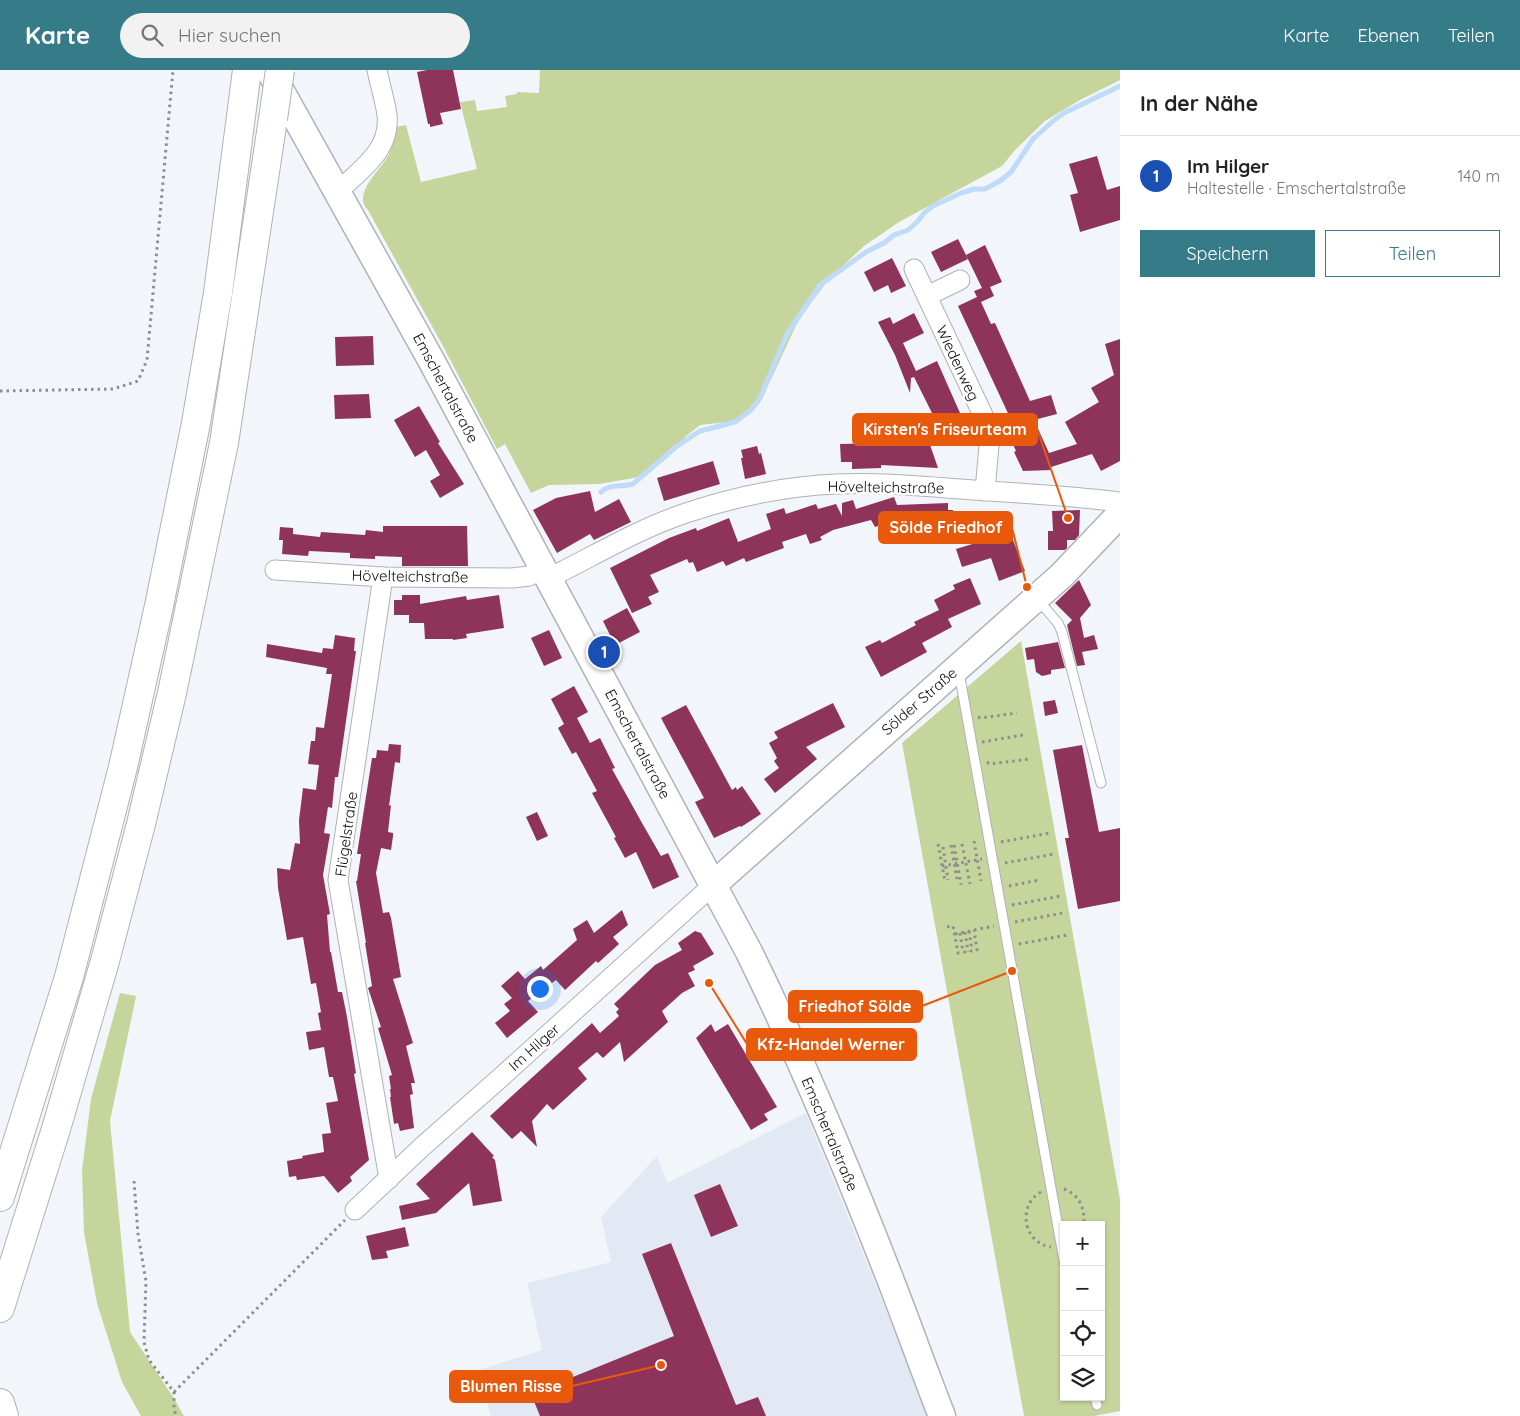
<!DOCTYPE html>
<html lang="de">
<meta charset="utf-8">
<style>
body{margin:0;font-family:Quicksand,sans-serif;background:#f2f2f2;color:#222}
.controls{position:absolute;right:15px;bottom:15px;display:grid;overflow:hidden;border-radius:0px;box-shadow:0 1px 4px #0004}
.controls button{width:45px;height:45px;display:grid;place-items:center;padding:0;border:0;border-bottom:1px solid #e0e0e0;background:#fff;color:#222;font:25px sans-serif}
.you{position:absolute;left:539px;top:918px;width:18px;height:18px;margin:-12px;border:4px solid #fff;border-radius:50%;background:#1a73e8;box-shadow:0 0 0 8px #1a73e833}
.badge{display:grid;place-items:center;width:32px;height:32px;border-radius:50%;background:#357b88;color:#fff;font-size:16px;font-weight:700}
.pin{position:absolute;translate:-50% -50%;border:2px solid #fff;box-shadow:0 1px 5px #0006}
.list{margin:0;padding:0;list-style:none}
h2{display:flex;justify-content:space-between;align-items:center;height:65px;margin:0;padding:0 20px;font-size:21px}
h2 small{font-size:16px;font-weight:400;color:#767676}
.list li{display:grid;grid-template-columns:32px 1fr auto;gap:15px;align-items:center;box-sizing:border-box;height:80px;padding:0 20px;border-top:1px solid #e0e0e0}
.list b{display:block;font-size:19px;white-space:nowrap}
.list p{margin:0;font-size:16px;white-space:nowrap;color:#767676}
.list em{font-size:16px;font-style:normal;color:#767676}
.actions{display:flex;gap:10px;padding:15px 20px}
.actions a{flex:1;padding:11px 0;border:1px solid #357b88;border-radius:0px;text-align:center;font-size:18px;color:#357b88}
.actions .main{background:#357b88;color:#fff}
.icon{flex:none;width:28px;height:28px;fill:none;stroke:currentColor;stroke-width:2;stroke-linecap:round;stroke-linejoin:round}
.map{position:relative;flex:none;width:1120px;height:1346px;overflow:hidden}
header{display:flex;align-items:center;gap:30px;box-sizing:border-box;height:70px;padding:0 25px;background:#357b88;color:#fff}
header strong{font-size:24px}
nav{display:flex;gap:28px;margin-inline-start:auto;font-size:18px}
.search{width:350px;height:45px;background:#f2f2f2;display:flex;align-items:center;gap:12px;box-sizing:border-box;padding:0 18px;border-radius:28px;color:#767676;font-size:19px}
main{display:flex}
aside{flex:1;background:#fff}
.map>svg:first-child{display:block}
.built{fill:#e3e9f4}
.green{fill:#c6d59b;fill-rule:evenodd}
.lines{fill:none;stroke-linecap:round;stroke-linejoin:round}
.stream{stroke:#bfdbf9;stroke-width:5}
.building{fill:#8e345b}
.lane-casing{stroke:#afb2b6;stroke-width:11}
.street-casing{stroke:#afb2b6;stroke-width:21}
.secondary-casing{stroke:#afb2b6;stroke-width:29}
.highway-casing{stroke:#afb2b6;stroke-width:30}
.path{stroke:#8c8e91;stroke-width:3;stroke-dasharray:2.5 4;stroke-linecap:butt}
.lane{stroke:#fff;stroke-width:9}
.street{stroke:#fff;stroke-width:19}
.secondary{stroke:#fff;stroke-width:26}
.highway{stroke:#fff;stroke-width:28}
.highway-bridge-casing{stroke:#afb2b6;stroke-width:30;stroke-linecap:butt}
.highway-bridge{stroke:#fff;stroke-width:28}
.labels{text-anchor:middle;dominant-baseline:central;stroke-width:5;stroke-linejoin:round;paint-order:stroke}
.street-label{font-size:15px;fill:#0d0e10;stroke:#fff}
.leader{fill:none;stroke:#e8590c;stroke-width:2}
.callout-dot{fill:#e8590c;stroke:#fff;stroke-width:2}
.callout{fill:#e8590c;stroke:#e8590c;stroke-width:2}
.callout-label{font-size:16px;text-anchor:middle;font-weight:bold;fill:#fff}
</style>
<header>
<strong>Karte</strong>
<div class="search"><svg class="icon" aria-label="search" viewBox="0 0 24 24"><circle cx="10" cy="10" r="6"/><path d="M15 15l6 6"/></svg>Hier suchen</div>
<nav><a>Karte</a><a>Ebenen</a><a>Teilen</a></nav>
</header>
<main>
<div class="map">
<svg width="1120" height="1346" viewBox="0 0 1120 1346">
<rect width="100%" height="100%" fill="#f2f5f9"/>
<polygon class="built" points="806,1043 929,1346 491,1346 478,1300 542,1280 527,1213 611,1192 601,1147 657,1086 667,1113"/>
<g class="green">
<path d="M540 0H1120V10L1080 30 1045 51 1015 80 1002 96 899 152 864 176 829 209 799 249 761 331 752 342 736 351 700 355 685 367 681 376 639 407 599 414 549 415 531 423 505 374 497 379 444 278 368 140C351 124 382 99 389 84 393 75 395 67 396 57L406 55 421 112 477 99 460 32 475 30 477 41 507 37 505 26 517 24V22L539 23Z"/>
<path d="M1021 571 1120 1130V1341L1094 1346H1024L902 673ZM1064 1155H1101V1327H1064Z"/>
<polygon points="120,923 136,926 110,1051 130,1262 175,1330 184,1346 141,1346 122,1312 97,1233 84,1162 82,1100 91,1029"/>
</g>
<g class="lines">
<path class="stream" d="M601 422C608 414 623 417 633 414L677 376 700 361 735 352 751 340 760 328 787 264 820 215 866 182 884 173 894 165 908 160 918 151 925 142 933 136 961 123 974 119H985L1000 111 1011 102 1033 69 1053 51 1064 43 1120 16"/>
</g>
<g class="building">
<polygon points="427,0 453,0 461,39 440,43 443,54 430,57 430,54 428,54 417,2"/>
<polygon points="1097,86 1107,120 1120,116 1120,150 1080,162 1070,125 1078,123 1069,94"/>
<polygon points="958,169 968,189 941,202 931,182"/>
<polygon points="985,175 1002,212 990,217 994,226 981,232 991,254 995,253 1030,331 1051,325 1057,344 1034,350 1049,383 1077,374 1065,352 1099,332 1091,318 1114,305 1105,274 1120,269 1120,391 1101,401 1092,384 1051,397 1051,400 1023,401 1014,382 1016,381 1012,372 1020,369 958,236 977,227 974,221 982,218 966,185"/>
<polygon points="892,188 906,216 891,223 888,215 874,222 864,202"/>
<polygon points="914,243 924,263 903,273 916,301 937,291 964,352 938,364 929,345 932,343 914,307 911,308 910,323 895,285 878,252 890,247 893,254"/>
<polygon points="373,266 374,295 336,296 335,267"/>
<polygon points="369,324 371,348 335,349 334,325"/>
<polygon points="419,336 440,372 438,373 464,414 440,428 430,411 440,405 426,380 415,387 394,350"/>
<polygon points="887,357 909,358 909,368 928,369 938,398 881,395 881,398 852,399 852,392 841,392 840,374 885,373 879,360"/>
<polygon points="757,376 759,384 761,383 766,404 745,409 741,388 743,388 741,380"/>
<polygon points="713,391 720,414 664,431 657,408"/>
<polygon points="590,421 595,442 619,429 631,452 594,470 590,464 557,483 533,440 556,428"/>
<polygon points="894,427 897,435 948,433 948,440 953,440 954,453 936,454 937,467 922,467 916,455 916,448 890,455 889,452 875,457 871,450 833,460 820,467 822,470 810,474 806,464 782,472 784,478 746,492 744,488 726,496 723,491 697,502 693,492 689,493 687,489 650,505 659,522 648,527 652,534 632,543 610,498 669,468 696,458 697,461 729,448 738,472 771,459 766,444 784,438 786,444 816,434 818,439 836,434 842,446 842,433 853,430 856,439"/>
<polygon points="1080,440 1079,465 1075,470 1067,470 1067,478 1065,480 1048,480 1048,461 1053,461 1052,441"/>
<polygon points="383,456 467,456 468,496 402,496 402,487 375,486 375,489 350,488 350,483 309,481 308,486 282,484 283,470 279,470 280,457 293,458 293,464 320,467 321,462 365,465 366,460 383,462"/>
<polygon points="1005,464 1006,467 1011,465 1025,501 999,511 991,488 962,497 956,479"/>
<polygon points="970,508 981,534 948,549 952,557 922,573 927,582 881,607 865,577 880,570 882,573 916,555 914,552 939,540 934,530 955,519 953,515"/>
<polygon points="1079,510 1091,535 1080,548 1084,568 1094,565 1098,579 1082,582 1085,595 1077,596 1067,555 1072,550 1055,533"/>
<polygon points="402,525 420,525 420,534 466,526 467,530 499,525 504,558 466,564 467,568 453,570 453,569 425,569 424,553 409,553 409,545 394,545 394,530 402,530"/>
<polygon points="627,538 640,562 615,575 603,551"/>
<polygon points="549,560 562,588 544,596 531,568"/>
<polygon points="335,565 355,568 354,581 356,581 338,707 335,707 332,738 328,737 324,763 330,764 323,805 330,844 327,845 330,882 331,882 338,922 342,922 347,947 356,1003 354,1004 369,1090 350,1107 352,1111 338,1123 324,1106 297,1110 296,1106 289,1107 287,1091 303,1088 302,1086 324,1082 322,1064 331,1063 326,1033 338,1031 333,1007 329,1007 324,977 309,980 306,962 321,960 318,943 321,942 316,913 311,914 303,867 287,870 278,818 277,798 290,800 295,773 300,774 299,750 303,718 316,720 319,695 308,694 311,671 315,671 316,657 324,658 332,604 326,604 327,598 266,587 267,574 322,583 323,578 333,579"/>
<polygon points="1058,572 1065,598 1051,600 1051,604 1042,606 1036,602 1034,589 1027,590 1025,578"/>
<polygon points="574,616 588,642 577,648 590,673 600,668 615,698 612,699 642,753 661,786 668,783 679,807 653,819 636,782 625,788 614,768 616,767 592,723 597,721 576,682 572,684 558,658 564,654 551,629"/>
<polygon points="1055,630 1058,643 1045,646 1043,632"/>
<polygon points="833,633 845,657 806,677 817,689 775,723 764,709 779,698 774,691 777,688 769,673 778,668 774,662"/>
<polygon points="686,635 732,720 736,717 737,720 742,716 761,744 741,757 740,756 714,768 695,732 704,728 661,648"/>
<polygon points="389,674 401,675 400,693 395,692 389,736 391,735 388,762 393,763 393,766 391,780 381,778 376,803 383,843 389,842 391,848 401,907 393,909 413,973 406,976 415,1013 411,1013 413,1024 410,1025 414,1058 400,1061 398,1053 394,1054 390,1027 391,1027 390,1019 391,1019 389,1006 392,1005 378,958 381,957 368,918 372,916 365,873 366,873 356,811 357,811 361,784 357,784 372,688 376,688 377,680 388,681"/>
<polygon points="1082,675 1099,762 1120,758 1120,831 1078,839 1065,768 1069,768 1053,680"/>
<polygon points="537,742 548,766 537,771 526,747"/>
<polygon points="622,840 628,855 613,867 619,874 598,893 596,891 565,920 556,910 528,931 538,942 507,968 495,953 510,941 504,934 512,928 501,916 518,901 525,909 541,896 543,900 577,870 573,859 587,850 594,863"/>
<polygon points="695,861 701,863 714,884 693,896 695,900 688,903 695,916 682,923 662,941 668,952 624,992 620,972 603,988 597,982 578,998 587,1009 553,1040 547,1034 532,1051 537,1077 521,1061 512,1069 490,1046 592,953 600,963 619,946 616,942 619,939 614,934 655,895 682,880 678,873"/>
<polygon points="711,954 715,962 728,954 777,1037 764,1044 768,1050 751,1060 696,968"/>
<polygon points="472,1062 494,1086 492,1087 495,1090 502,1131 473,1136 469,1113 436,1143 402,1150 399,1136 430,1129 416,1114"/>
<polygon points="720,1114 738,1156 711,1167 694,1125"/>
<polygon points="405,1157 409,1176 386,1181 388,1188 372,1190 366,1166"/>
<polygon points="671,1173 736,1335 758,1327 766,1346 540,1346 531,1324 674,1266 642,1184"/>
</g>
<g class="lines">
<defs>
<g id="lane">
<polyline points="1037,529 1058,553 1062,562 1101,713"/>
<polyline points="959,602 1064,1191"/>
<polyline points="1095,1327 1097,1335"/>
</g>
<g id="street">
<path d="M338 122C360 99 391 81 387 45 385 30 380 15 377 0"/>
<polyline points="914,199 983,345 990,364 985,421"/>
<polyline points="927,226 960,210"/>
<polyline points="275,500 383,507 512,508 529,506 544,498"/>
<polyline points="383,507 338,810 389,1109"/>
<path d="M549 508C594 486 638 459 686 443 734 427 787 416 837 414 883 412 928 417 973 420 1022 423 1071 426 1120 432"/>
<polyline points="355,1140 423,1076 499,1009 713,815"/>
</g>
<g id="secondary">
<path d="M272 5 431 290 749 882C800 986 845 1093 887 1201 906 1249 923 1298 942 1346"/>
<polyline points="713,815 1035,529 1062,505 1120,444"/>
</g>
<g id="highway">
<polyline points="0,1127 69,907 123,697 159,536 196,353 218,223 247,0"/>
<polyline points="0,1238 56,1059 105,891 141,754 172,623 224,373 273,49"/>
<polyline points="0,1333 4,1346"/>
</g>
</defs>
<use href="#lane" class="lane-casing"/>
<use href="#street" class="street-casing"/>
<use href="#secondary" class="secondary-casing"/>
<use href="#highway" class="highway-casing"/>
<g class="path">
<polyline points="0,321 113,319 138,311 147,290 173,0"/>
<polyline points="978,647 981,648 1017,643"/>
<polyline points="982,672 1023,665"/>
<polyline points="987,692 990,694 1030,689"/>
<polyline points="974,771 981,811"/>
<polyline points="1001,772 1050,763"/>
<polyline points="938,774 945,811"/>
<polyline points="962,774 970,814"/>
<polyline points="951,775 957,809"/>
<polyline points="954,775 961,815"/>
<polyline points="943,777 948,810"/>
<polyline points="1005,793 1054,784"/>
<polyline points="942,796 982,789"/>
<polyline points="1009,816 1040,810"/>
<polyline points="1012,835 1061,826"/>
<polyline points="1015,852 1063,843"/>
<polyline points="947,857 953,856 958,883 977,880 974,860"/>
<polyline points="969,861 972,880"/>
<polyline points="965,862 968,882"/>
<polyline points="960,863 963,882"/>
<polyline points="955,864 994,856"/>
<polyline points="1019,874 1067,865"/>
<polyline points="134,1111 138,1164 146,1211 144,1272 149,1290 174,1322 174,1338 176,1346"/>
<path d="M1064 1119C1080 1125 1085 1139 1084 1155"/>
<path d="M1041 1122C1017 1135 1023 1173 1051 1177"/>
<polyline points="174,1322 345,1150"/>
</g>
<use href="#lane" class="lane"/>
<use href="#street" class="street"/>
<use href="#secondary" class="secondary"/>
<use href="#highway" class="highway"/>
<defs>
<polyline id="highway-bridge" points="273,49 280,0"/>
</defs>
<use href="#highway-bridge" class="highway-bridge-casing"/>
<use href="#highway-bridge" class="highway-bridge"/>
</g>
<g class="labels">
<g class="street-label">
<text transform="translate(958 293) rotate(65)">Wiedenweg</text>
<text transform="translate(446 318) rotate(62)">Emschertalstraße</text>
<text transform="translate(886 417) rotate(1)">Hövelteichstraße</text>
<text transform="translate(410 506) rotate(1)">Hövelteichstraße</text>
<text transform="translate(919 631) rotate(-41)">Sölder Straße</text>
<text transform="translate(638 674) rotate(62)">Emschertalstraße</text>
<text transform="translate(346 764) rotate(-82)">Flügelstraße</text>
<text transform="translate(534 977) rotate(-42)">Im Hilger</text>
<text transform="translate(830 1064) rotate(67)">Emschertalstraße</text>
</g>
</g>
<path class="leader" d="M1068 448L1037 359M1027 517L1012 458M1012 901L922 936M709 913L747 974M661 1295L572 1316"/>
<g class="callout-dot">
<circle cx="1068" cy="448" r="5"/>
<circle cx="1027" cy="517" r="5"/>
<circle cx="1012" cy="901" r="5"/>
<circle cx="709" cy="913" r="5"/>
<circle cx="661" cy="1295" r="5"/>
</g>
<g class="callout">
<rect x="853" y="344" width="184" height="31" rx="5"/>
<rect x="879" y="442" width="133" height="31" rx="5"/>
<rect x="789" y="921" width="133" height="31" rx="5"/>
<rect x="747" y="959" width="169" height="31" rx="5"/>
<rect x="450" y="1301" width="122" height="31" rx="5"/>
</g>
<g class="callout-label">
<text x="945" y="365">Kirsten's Friseurteam</text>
<text x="946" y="463">Sölde Friedhof</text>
<text x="855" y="942">Friedhof Sölde</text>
<text x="831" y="980">Kfz-Handel Werner</text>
<text x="511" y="1322">Blumen Risse</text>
</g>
</svg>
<div class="controls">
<button>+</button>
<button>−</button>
<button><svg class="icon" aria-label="locate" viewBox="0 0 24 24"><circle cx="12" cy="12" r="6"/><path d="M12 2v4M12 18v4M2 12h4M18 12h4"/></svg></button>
<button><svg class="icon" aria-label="layers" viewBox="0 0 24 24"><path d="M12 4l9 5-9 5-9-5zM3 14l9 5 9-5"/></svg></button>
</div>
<div class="you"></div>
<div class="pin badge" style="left:604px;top:582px;background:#1a4fb4">1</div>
</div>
<aside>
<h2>In der Nähe<small></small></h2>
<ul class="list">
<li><span class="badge" style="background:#1a4fb4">1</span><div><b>Im Hilger</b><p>Haltestelle · Emschertalstraße</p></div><em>140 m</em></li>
</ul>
<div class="actions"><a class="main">Speichern</a><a>Teilen</a></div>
</aside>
</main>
